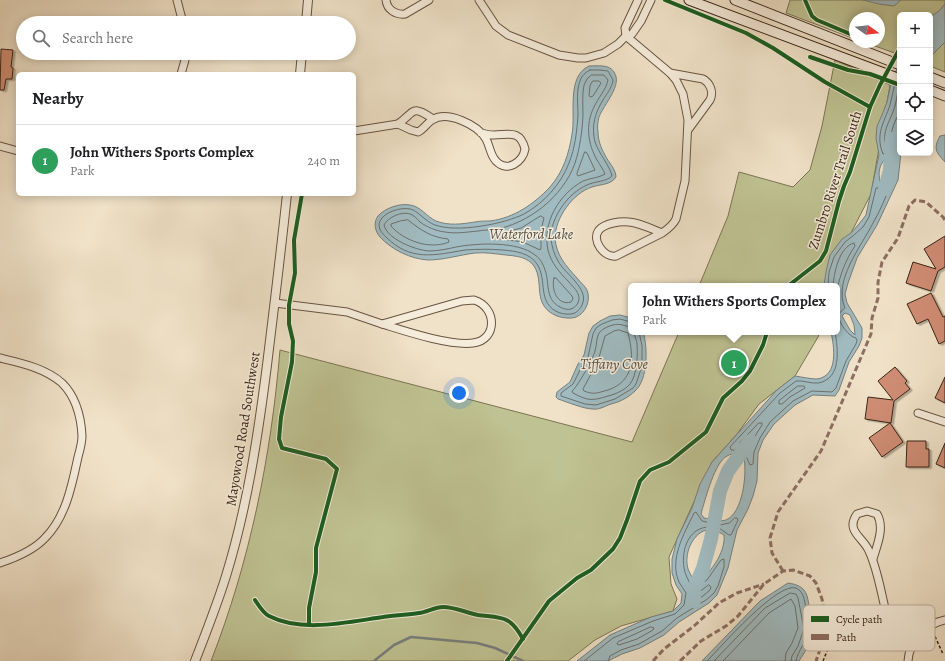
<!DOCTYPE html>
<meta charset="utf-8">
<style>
body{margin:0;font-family:Alegreya,serif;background:#f2f2f2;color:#202124}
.controls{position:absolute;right:12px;top:12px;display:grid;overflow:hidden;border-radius:6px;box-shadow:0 2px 10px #0003}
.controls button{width:36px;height:36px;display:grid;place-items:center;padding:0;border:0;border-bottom:1px solid #e0e0e0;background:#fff;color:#202124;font:20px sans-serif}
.compass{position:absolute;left:849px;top:12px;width:36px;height:36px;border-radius:50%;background:#fff;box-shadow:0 2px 10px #0003;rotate:105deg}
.you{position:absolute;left:459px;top:393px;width:14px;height:14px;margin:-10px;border:3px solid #fff;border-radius:50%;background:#1a73e8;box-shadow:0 0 0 6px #1a73e833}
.badge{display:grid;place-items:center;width:26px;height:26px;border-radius:50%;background:#8f2418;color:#fff;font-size:13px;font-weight:700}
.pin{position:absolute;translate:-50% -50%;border:2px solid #fff;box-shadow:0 1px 4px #0006}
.popup{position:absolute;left:628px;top:283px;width:212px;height:52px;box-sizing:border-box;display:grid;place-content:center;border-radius:6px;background:#fff;filter:drop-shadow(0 1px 3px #0005);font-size:13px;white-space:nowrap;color:#757577}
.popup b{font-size:15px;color:#202124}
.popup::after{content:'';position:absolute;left:50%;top:100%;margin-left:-8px;border:8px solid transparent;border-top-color:#fff}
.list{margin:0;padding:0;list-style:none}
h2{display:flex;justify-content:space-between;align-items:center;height:52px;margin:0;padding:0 16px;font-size:17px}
h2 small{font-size:13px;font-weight:400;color:#757577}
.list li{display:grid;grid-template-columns:26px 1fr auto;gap:12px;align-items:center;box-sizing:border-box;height:72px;padding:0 16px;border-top:1px solid #e0e0e0}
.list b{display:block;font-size:15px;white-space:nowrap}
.list p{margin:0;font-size:13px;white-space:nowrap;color:#757577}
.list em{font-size:13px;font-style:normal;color:#757577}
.icon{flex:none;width:22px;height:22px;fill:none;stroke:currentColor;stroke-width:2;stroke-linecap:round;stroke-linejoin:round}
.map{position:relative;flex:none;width:945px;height:661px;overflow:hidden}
.search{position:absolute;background:#fff;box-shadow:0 2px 10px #0003;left:16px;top:16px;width:340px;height:44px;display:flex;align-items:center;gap:10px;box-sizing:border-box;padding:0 14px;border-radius:22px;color:#757577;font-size:15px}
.panel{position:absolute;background:#fff;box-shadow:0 2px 10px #0003;left:16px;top:72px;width:340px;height:124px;border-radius:6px}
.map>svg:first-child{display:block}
.green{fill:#bfc292;stroke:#7c7454}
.water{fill:#a0bbc1;stroke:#777f7d;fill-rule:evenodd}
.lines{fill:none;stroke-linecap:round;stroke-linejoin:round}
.shore{stroke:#6d706c;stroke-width:1}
.stream{stroke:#777f7d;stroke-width:2.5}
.river{stroke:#a0bbc1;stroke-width:14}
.building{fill:#cf8d74;stroke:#3a2516;filter:url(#shadow)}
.minor-casing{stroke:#685442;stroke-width:9}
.tertiary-casing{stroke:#685442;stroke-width:10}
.secondary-casing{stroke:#3a2516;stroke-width:11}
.path{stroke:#3a2516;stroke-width:1.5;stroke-dasharray:3 2;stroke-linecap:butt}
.minor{stroke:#f5ecdb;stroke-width:7}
.tertiary{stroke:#f5ecdb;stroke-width:8}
.secondary{stroke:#f5ecdb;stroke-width:9}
.quiet{stroke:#8d6e63;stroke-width:3;stroke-dasharray:6 3;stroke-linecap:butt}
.cycleway-casing{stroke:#f5ecdb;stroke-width:6}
.cycleway{stroke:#1b5e20;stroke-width:4}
.labels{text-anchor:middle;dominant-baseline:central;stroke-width:3;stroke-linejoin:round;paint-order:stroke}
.street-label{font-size:14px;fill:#3a2516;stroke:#f5ecdb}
.water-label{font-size:15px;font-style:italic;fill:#595249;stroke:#f5ecdb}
.key{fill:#f5ecdb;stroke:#bdb0a0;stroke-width:1}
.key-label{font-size:11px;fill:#3a2516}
</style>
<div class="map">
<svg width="945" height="661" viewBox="0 0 945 661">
<defs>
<filter id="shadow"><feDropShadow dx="2.5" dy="1.5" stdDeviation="0" flood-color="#0004"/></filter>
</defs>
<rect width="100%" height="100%" fill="#f0e2c8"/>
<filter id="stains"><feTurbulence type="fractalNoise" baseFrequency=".005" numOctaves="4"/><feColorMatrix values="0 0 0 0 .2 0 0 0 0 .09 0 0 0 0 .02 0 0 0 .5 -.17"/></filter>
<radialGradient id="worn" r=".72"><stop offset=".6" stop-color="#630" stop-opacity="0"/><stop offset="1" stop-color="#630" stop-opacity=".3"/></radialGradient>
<g class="green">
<polygon points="790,0 945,0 945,72 930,66 930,15 900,15 900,55 864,42 879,42 879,18 855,18 855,39 786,13"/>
<polygon points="835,60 890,85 871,194 851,233 829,269 827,286 699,286 728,216 739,172 793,187 810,170 822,126"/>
<path d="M679 332H820L818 337 795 376 759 404 737 434 712 462 669 557 671 584 677 599 673 611 621 626 595 640 568 661H211C250 561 271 457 280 350L632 442Z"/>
</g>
<g class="water">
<polygon points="863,0 901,0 894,6 879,4"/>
<polygon points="945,4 945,42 930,57 930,17 939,11"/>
<path d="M900 63 901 153 898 180 877 225 857 258 848 283 845 294 847 303 862 328V338L859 346 849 362 839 390 835 396 813 395 795 405 774 424 763 440 758 453 757 481 753 496 748 509 737 530 728 568 717 595 709 603 679 622 664 635 640 648 622 654 608 661H577L610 635 651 617 673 611 681 603 682 594 676 585 672 573V559L677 539 692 508 700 484 712 462 777 390 795 376C802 377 811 379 817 379 839 376 834 346 831 332H837V286H824L826 272 830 255 842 239 851 233 859 224 866 215 879 155 876 138 877 126 882 115 887 102 892 79ZM890 156 894 159C893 169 888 179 881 184 877 173 879 162 890 156ZM845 313 850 315 854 325 855 335 850 330 842 316ZM736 454 744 458C747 474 743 513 726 520 720 522 711 519 704 518L701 514 702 510C706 497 715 462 727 456 730 454 733 454 736 454ZM706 530C713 531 718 531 724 535 726 553 709 575 695 584 693 579 690 574 688 569 684 555 691 535 706 530Z"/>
<path d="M589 66C598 66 609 64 614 72 623 85 604 104 599 117 598 121 597 127 598 132 598 140 601 148 605 155 608 162 616 169 616 177 611 185 601 184 592 187 573 193 555 218 555 238 556 255 566 266 577 278 580 282 585 286 587 290 591 300 586 313 576 317 571 319 563 318 557 316 531 305 545 283 534 266 528 257 516 256 506 255 496 254 485 252 475 253 459 255 444 260 428 260 411 259 392 250 380 237 375 231 373 223 378 216 385 208 400 203 410 205 420 206 427 217 436 221 449 226 462 224 475 222 480 221 485 221 490 221 514 218 534 204 550 187 563 172 569 154 572 134 576 113 566 77 589 66Z"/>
<path d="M945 135V162C936 152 933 149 940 136Z"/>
<path d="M620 315 631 318V332H643C648 347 648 380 635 391 629 397 620 402 611 404 605 406 599 410 593 409 584 409 567 402 558 399L556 397 557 392 570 382 578 364 584 355 589 333 593 326 600 321 610 316Z"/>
<path d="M788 583C808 586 807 595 810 611 811 618 814 623 813 630 812 641 805 652 799 661H702L760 601Z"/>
</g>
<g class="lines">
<g class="shore">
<path d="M590 70H599L608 71 613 80C612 88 607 93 603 100 595 113 591 126 595 142 599 154 610 166 612 176 606 182 595 181 587 185 568 193 550 218 551 239 552 247 554 254 558 261 565 274 590 289 582 305 581 308 578 311 575 313 570 315 564 314 560 313 536 304 548 280 537 264 530 253 515 251 503 250 490 249 478 249 465 250 435 255 411 262 386 237 382 233 377 228 380 221 384 212 401 207 410 209 417 210 426 222 435 225 457 233 504 224 524 214 544 203 561 184 569 163 575 148 577 131 578 115 578 104 576 91 580 81 582 75 585 73 590 70Z"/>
<path d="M592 75H604L608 80C606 90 598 98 594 107 585 125 588 144 597 160 600 165 603 169 605 174 599 178 590 178 583 181 559 194 542 223 548 250 551 263 560 273 569 282 572 286 577 290 578 294 581 300 577 307 571 309 568 310 563 309 560 307 546 300 549 285 546 273 544 266 541 259 535 255 518 241 477 243 456 247 447 249 438 251 429 251 415 250 387 239 384 225 388 217 402 211 410 214 414 215 417 219 420 222 427 227 436 231 445 232 456 234 467 232 478 231 483 230 488 230 493 230 528 224 563 197 575 163 580 148 582 132 583 116 583 105 582 95 584 85L587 79Z"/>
<polygon points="593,81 599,81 601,83 593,96 591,97 589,96 590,86"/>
<path d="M895 83C893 90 892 98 890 105 884 123 875 134 883 154L890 152 895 154 900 149"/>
<path d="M900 84C897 91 897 99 895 106 891 120 880 133 887 147L893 148 900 144"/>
<path d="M900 110C897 119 888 132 893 140L900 138"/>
<polygon points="585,152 587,153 595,170 578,176 577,174"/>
<polygon points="541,216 544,218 541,230 541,248 540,250 523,242 495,238 496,235 521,228"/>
<path d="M408 220C421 230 430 237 448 239L449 242C430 250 404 241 391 226V224L400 221Z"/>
<path d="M554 278H556L572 296 573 299 571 302C557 306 551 289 554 278Z"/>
<path d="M828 286 829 272 834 257 845 242 854 235 863 227 869 217 876 188H882L888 184H890V186C885 199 880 211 873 223 861 247 833 280 845 308 843 310 839 312 839 316 838 322 849 337 856 338L857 340 856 344 846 361 836 388 832 392 812 391 793 401 782 411 770 422 760 438 754 452 753 464 750 465C745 454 745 450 731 450L730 447 780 393 796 381C803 380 811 384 818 383 842 379 838 349 835 332"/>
<path d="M833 286C834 273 839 247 854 243L855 246C846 259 840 275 837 290"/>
<polyline points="631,322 620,319 612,320 602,324 596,328 593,334 588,357 582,366 573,384 561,393 561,396 585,404 596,405 615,399 633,388 636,384 641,369 642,361 642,346 639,332"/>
<path d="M631 327C624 326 620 323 613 325 608 326 602 329 599 333 596 338 597 345 595 351 593 359 578 386 572 391L573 393C588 401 592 401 608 396 616 394 625 390 630 384 637 376 638 354 637 344 637 340 634 336 634 332"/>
<path d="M619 330 628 333C634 356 635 381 608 390 597 393 594 395 584 391L583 389 598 361 605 336 614 331Z"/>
<polygon points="798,386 804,386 805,388 790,397 782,404 779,404 779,401"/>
<polygon points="759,423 762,423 762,425 755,436 750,449 748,449 741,446 740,443"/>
<polygon points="735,518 737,518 738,520 731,535 729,535 719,528 720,525 729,523"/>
<polygon points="709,585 711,587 710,590 703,596 693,603 691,602 692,593 699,592"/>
<polygon points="651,627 654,628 653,630 637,639 619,645 617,644 618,642"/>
<path d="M584 661 613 638 653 621 675 614 684 605 686 593C684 589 681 586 679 582 669 559 684 534 694 513L696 512 702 521 711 523 712 525 711 527C689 526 681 549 684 568 685 574 688 580 691 585L696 587 707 580 721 560 724 559V567L718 586 714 593 706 600 677 618 662 631 639 644 621 650 610 656 608 661"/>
<path d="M707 661C721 647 777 582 796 588 805 592 805 604 806 612 807 617 809 622 809 627 809 640 797 651 796 661"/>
<polyline points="714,661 765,608 790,593 796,594 798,598 804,629 798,646 792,656 791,661"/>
<polyline points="723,661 769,613 791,599 795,606 798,628 792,643 786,653 785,661"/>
</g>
<polyline class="stream" points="374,661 394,645 411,637 477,643 495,648 523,661"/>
<g class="river">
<polyline points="885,189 890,170 892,139"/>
<polyline points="694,601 694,589 703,568 711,539 720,491 728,471 750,441"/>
</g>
</g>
<g class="building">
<polygon points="1,49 13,50 11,67 13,68 12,79 6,79 4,90 0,90"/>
<polygon points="945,236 945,267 938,271 931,291 906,283 913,262 936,269 924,249"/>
<polygon points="931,293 943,317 945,316 945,341 939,344 928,319 917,324 907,304"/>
<polygon points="895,367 907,381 905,383 910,389 894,401 891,423 865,419 868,397 893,400 878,381"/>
<polygon points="945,377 945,403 935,398"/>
<polygon points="890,423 903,442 882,457 869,438"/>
<polygon points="907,441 926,441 926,449 929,449 929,467 906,467"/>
<polygon points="945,443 945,468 936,464"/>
</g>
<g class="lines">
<defs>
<g id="minor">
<polyline points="177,0 183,23"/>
<path d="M386 0C387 10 396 15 405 14L429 0"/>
<polyline points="479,0 496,26 508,35 559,55 578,58 586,58 604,53 618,44 626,36 632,34 641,21 651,0"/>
<path d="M626 36 670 73 676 80 683 94 688 120 685 181 676 219C673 225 668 229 662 233L616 256C604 258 591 240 599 230 605 223 621 221 629 222 640 223 652 229 662 233"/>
<polyline points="626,36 625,28 638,0"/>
<path d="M670 73 703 79C710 83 714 92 710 100L688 130"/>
<polyline points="181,74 185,60 185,53"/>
<path d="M398 124C415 112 411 104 433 119"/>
<path d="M354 131 398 124 411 130 418 132C424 129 427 123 432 120 447 110 478 125 486 139 490 146 490 155 496 161 507 173 523 162 525 149 520 129 508 135 494 135 490 135 485 134 481 133"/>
<polyline points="0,146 18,151"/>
<path d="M474 300C497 307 498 340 473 343 449 346 405 331 382 324L462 301Z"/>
<polyline points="275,303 347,312 382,324"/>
<path d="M0 358C21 363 45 368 62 383 76 397 81 416 82 436 82 443 80 450 78 457 72 485 66 517 45 538 34 550 15 558 0 563"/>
<polyline points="918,413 945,422"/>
<path d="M873 559C877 545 885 528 877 514L867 511 857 514C845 531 863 537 869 551 881 577 882 606 892 632 898 639 905 641 914 642"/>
<path d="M908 661C909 642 926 624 945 620"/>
</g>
<g id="tertiary">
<polyline points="306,23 308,0"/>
<polyline points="300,74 302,53"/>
<path d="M195 661C206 633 217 605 226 576 247 508 258 436 267 365 274 308 281 251 287 194"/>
</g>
<g id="secondary">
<polyline points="689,0 900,79"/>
<polyline points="735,0 900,65"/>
<polyline points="930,77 945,83"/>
<polyline points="930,90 945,96"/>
</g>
</defs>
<use href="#minor" class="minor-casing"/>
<use href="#tertiary" class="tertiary-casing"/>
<use href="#secondary" class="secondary-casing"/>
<g class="path">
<polyline points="933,632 943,654"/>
<path d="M823 661 832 639C839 634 850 635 857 633 865 631 871 625 877 620"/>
</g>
<use href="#minor" class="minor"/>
<use href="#tertiary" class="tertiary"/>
<use href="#secondary" class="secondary"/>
<g class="quiet">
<polyline points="783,571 772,553 770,538 778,512 821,451 871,334 872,318 878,298 878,282 882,262 898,238 909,206 915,200 926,202 943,217 945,220"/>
<polyline points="653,661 664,649 694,626 719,603 737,593 764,584"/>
<polyline points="680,661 701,641 726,626 738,616 764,584 783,571 793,570 810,576 816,583 822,599 825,616 825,635 816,661"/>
</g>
<defs>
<g id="cycleway">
<polyline points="665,0 746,33 773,48 825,82 870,107"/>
<polyline points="805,0 812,16 817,20 855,36"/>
<polyline points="810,57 848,70 870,74 900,85"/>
<polyline points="302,194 294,240 295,273 289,305 289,324 293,341 292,362 281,417 279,439 282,448 326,459 337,469 316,548 316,572 309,608 309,625"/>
<polyline points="788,286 820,261 826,251 839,201 844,186 850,172 870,107 880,85 900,48"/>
<path d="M255 600C259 606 263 613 269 616 302 633 348 622 383 617 395 615 407 615 419 613 427 612 435 607 443 607 455 607 467 613 478 615 502 618 510 615 523 639"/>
<polyline points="507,661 549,601 577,578 591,570 613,549 620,538 627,520 640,481 650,470 669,462 706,432 723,398 742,381 750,371 763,345 767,332"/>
</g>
</defs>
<use href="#cycleway" class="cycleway-casing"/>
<use href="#cycleway" class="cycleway"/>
</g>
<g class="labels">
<g class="street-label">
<text transform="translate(835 180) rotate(-72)">Zumbro River Trail South</text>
<text transform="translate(243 429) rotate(-81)">Mayowood Road Southwest</text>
</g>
<g class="water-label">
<text x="531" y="234">Waterford Lake</text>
<text x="614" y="364">Tiffany Cove</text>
</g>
</g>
<rect x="803" y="605" width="132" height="46" rx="6" class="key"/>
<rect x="811" y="616" width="18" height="6" fill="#1b5e20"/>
<rect x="811" y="634" width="18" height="6" fill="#8d6e63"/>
<g class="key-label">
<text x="836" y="623">Cycle path</text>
<text x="836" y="641">Path</text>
</g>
<rect width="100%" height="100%" filter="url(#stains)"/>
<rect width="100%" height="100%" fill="url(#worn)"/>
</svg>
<div class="controls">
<button>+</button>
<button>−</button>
<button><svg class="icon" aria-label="locate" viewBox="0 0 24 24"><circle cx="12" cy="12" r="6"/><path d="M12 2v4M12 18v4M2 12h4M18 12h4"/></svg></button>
<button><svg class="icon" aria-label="layers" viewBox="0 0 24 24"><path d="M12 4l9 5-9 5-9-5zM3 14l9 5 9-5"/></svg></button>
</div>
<svg class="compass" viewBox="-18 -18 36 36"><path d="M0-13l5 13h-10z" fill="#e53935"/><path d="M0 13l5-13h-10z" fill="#757577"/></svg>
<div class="you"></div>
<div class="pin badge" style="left:734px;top:363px;background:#2e9e5b">1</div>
<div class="popup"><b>John Withers Sports Complex</b>Park</div>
<div class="search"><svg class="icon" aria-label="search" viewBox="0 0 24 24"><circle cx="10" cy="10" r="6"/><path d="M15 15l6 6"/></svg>Search here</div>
<section class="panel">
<h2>Nearby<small></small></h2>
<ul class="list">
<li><span class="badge" style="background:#2e9e5b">1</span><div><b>John Withers Sports Complex</b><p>Park</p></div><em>240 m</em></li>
</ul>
</section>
</div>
